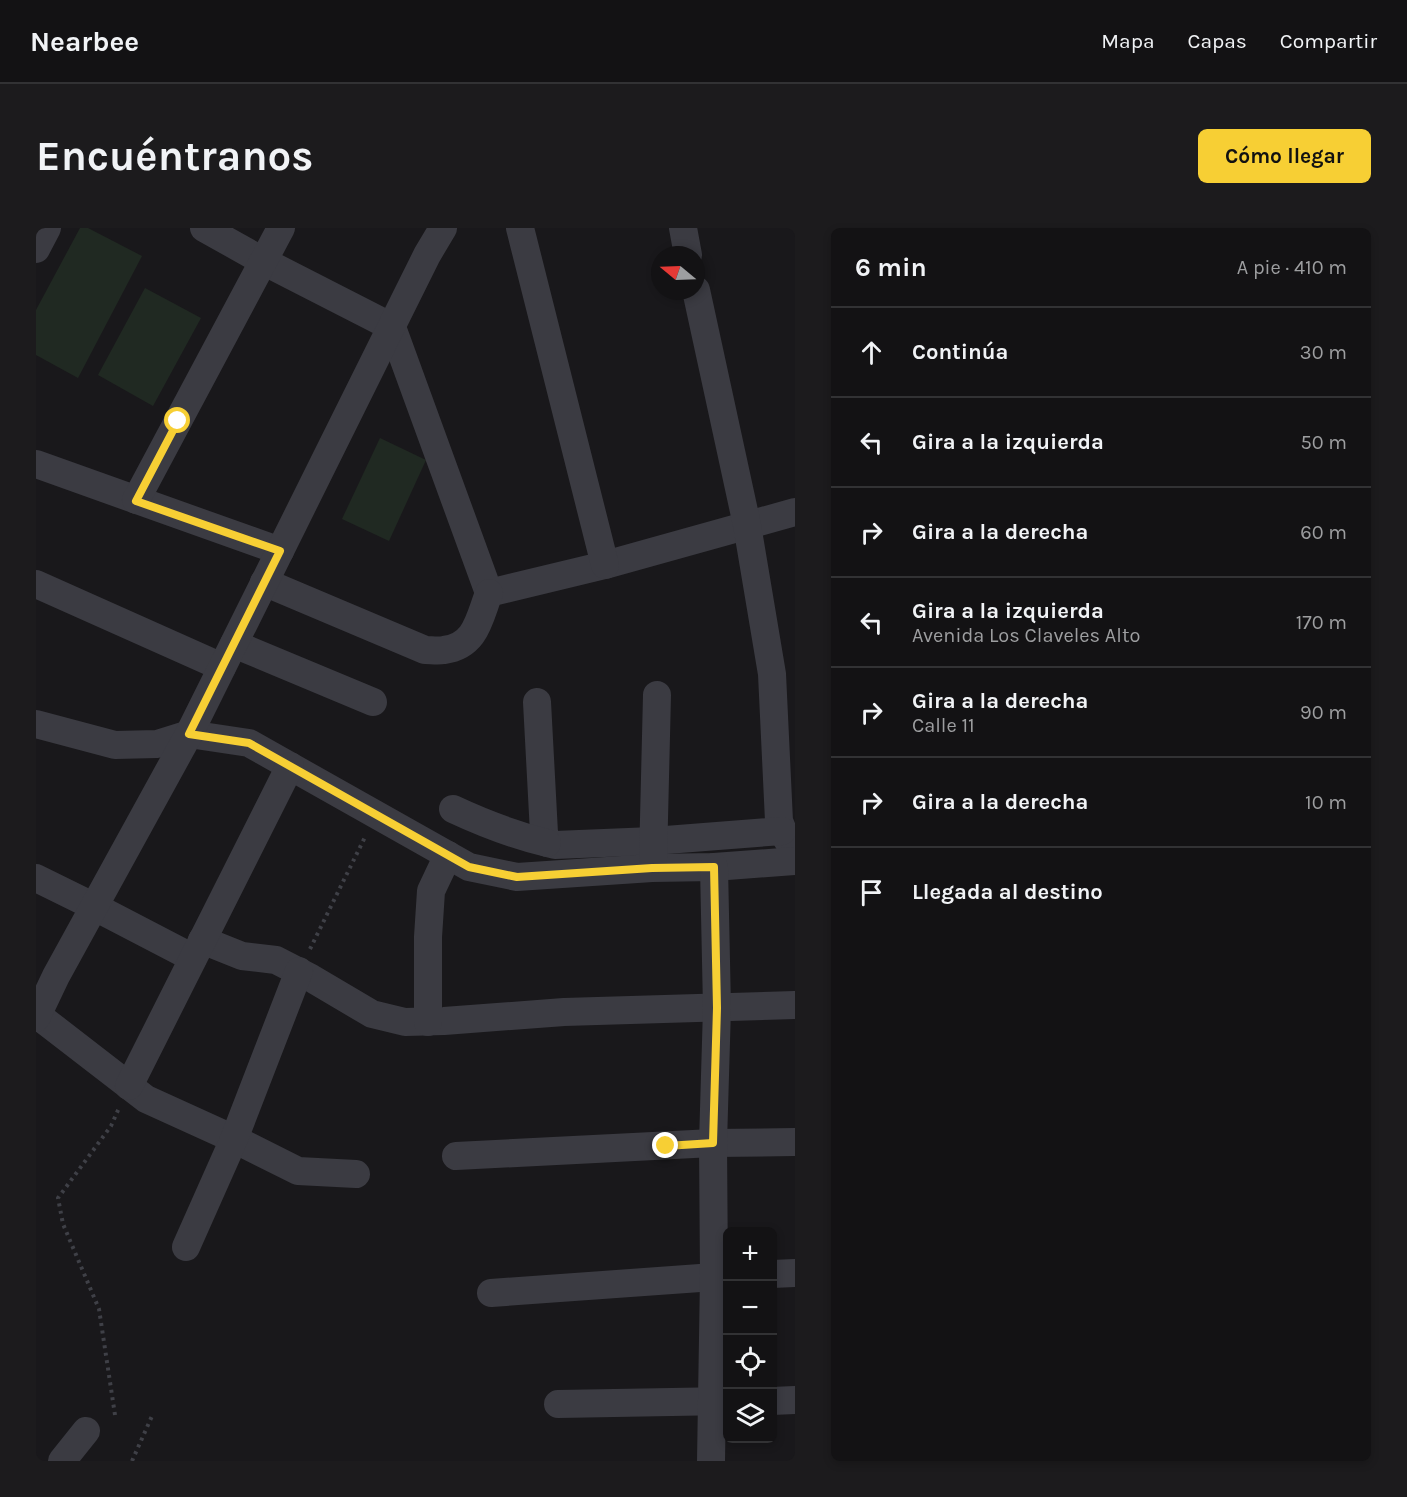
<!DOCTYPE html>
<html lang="es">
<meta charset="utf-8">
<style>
body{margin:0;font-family:Karla,sans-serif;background:#1c1b1d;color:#f1f3f6}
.controls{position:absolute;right:18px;bottom:18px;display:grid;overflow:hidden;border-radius:9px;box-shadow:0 3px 9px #0003}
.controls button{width:54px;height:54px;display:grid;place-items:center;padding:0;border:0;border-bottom:2px solid #323234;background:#131214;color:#f1f3f6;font:30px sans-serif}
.compass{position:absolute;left:615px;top:18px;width:54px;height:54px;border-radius:50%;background:#131214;box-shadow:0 3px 9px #0003;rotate:289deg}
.stop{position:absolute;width:18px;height:18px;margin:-14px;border:4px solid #f7cf34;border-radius:50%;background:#fff}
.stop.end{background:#f7cf34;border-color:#fff;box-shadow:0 2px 6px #0008}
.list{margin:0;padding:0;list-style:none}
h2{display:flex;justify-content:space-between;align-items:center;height:78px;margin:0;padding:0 24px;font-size:26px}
h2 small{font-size:20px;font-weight:400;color:#9d9ea0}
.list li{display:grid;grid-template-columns:39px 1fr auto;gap:18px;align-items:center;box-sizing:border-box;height:90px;padding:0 24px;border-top:2px solid #323234}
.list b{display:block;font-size:22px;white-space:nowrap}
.list p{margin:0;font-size:20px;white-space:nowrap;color:#9d9ea0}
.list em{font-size:20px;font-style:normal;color:#9d9ea0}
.icon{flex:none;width:33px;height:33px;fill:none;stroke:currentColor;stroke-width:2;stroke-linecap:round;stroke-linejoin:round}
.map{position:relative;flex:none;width:759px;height:1233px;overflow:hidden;border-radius:9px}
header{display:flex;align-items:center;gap:36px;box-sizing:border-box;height:84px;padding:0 30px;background:#131214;border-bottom:2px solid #323234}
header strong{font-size:28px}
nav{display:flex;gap:33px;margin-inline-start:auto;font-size:21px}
.intro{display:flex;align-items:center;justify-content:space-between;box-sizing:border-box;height:144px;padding:0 36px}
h1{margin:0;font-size:42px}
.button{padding:15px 27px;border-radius:9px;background:#f7cf34;color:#111;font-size:21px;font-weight:700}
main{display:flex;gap:36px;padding:0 36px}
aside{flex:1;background:#131214;border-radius:9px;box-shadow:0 3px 9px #0003}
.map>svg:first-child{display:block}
.green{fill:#202922}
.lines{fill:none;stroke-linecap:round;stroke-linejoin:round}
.path{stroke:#3f4047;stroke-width:4;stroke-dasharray:3 4.5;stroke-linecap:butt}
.minor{stroke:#3b3b42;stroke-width:28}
.route{stroke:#f7cf34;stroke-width:8}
</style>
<header>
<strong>Nearbee</strong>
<nav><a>Mapa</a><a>Capas</a><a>Compartir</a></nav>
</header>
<div class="intro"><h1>Encuéntranos</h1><a class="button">Cómo llegar</a></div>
<main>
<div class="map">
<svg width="759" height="1233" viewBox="0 0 759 1233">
<rect width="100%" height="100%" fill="#19181b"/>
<g class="green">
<polygon points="44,0 52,0 106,28 42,150 0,127 0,82"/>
<polygon points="109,60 165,90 117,178 62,147"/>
<polygon points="344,210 390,232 353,313 306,291"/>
</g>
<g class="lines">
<g class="path">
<polyline points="274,721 330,607"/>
<polyline points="79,1187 63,1081 27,996 22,970 75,898 83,880"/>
<polyline points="96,1233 116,1188"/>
</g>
<g class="minor">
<polyline points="168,0 227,33 356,99 453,365 569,337 759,284"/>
<polyline points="484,0 569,337"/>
<polyline points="647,0 652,27"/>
<polyline points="0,21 11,0"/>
<polyline points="660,62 711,297 736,446 743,593 749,608 754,616 757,633"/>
<polyline points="0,236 244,323"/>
<polyline points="100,272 245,0"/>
<path d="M228 354 389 422C395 422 402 423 408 422 440 418 443 391 453 365"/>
<polyline points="0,356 186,439"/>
<polyline points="198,416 337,474"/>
<polyline points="501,474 508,605 511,615 519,617 617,613 746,603"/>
<polyline points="0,496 79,517 121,516 153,506 213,515 433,639 481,649 616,640 678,639 759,633"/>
<path d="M417 581C447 595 478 607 511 615"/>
<polyline points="617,632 621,467"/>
<polyline points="0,650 59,679 157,730"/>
<polyline points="166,712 206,728 240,732 275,750 336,786 369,794 408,793 528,784 759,777"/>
<polyline points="0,786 110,871 198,911 262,943 320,946"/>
<polyline points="0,790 20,748 153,506 391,27 407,0"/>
<polyline points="392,794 392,709 395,663 412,627"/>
<polyline points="93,858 254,538"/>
<polyline points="420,928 677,915 759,914"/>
<polyline points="150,1019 198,911 263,743"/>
<polyline points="736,1046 759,1045"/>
<polyline points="455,1065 692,1048"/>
<polyline points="736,1173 759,1172"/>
<polyline points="522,1176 692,1173"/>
<polyline points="26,1233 50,1203"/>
<polyline points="675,1233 678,1048 677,915 681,780 678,639"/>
</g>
</g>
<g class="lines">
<polyline class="route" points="142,193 100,273 244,323 153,506 213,515 433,639 481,649 616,640 678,639 681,780 677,915 630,918"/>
</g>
</svg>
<div class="controls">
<button>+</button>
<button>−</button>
<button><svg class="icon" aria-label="locate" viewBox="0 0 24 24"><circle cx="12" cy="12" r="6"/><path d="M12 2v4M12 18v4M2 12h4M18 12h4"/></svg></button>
<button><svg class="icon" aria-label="layers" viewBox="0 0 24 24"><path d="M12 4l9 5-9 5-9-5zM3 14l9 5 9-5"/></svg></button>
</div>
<svg class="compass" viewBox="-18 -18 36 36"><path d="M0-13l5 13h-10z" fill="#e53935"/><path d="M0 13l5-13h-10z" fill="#9d9ea0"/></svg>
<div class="stop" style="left:142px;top:193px"></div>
<div class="stop end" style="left:630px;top:918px"></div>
</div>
<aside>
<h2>6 min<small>A pie · 410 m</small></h2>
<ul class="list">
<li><svg class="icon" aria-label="ahead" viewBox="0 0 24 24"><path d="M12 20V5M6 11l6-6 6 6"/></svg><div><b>Continúa</b></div><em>30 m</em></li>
<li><svg class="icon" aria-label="left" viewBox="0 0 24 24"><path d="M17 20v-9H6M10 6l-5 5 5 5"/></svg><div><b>Gira a la izquierda</b></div><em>50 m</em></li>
<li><svg class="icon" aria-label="right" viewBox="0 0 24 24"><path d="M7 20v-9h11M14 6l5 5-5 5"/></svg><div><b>Gira a la derecha</b></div><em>60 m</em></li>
<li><svg class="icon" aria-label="left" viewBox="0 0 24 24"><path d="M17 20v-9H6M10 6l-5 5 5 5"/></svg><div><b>Gira a la izquierda</b><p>Avenida Los Claveles Alto</p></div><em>170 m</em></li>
<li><svg class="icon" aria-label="right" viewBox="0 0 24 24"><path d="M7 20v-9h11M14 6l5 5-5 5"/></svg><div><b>Gira a la derecha</b><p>Calle 11</p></div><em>90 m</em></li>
<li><svg class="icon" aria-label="right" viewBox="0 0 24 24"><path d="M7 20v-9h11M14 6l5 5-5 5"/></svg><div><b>Gira a la derecha</b></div><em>10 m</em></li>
<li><svg class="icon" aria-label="arrive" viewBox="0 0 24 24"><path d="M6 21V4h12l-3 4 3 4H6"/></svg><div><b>Llegada al destino</b></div></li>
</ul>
</aside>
</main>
